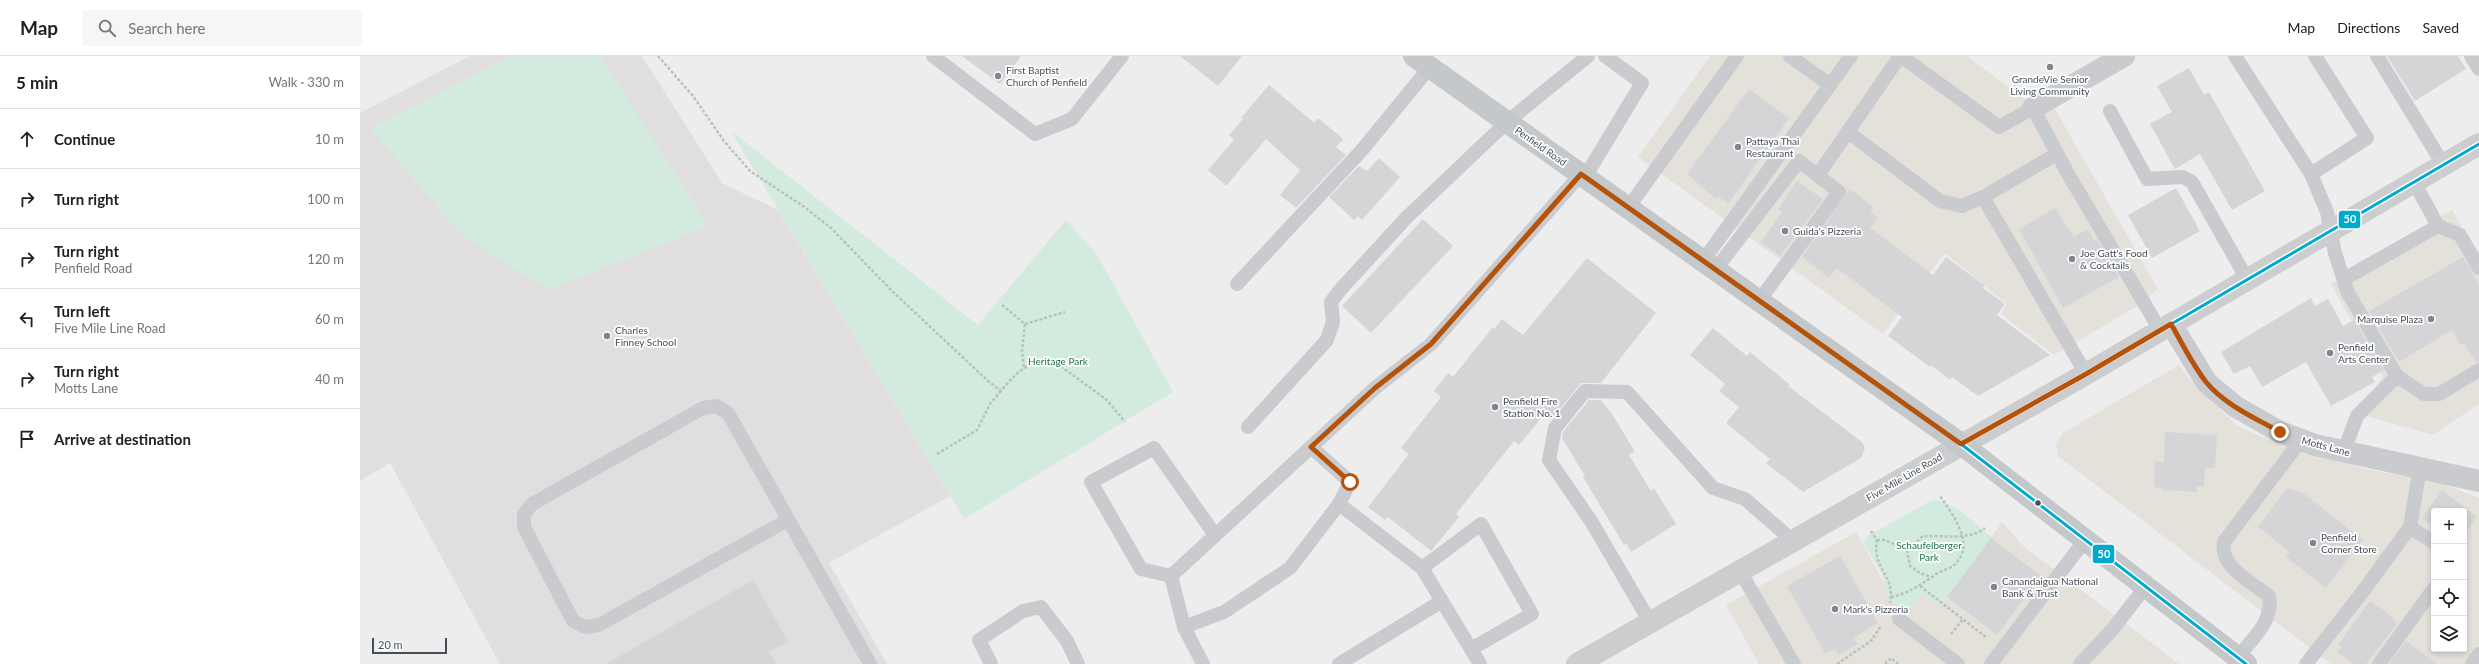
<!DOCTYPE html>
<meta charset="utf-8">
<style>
body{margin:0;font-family:Lato,sans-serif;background:#f6f6f6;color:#202124}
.controls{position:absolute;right:12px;bottom:12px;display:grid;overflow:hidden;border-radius:4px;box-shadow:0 2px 6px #0003}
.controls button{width:36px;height:36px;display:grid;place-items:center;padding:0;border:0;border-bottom:1px solid #e0e0e0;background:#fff;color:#202124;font:20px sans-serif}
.scale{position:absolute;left:12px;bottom:10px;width:75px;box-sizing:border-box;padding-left:4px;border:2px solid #464e57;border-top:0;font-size:11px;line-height:14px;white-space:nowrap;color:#464e57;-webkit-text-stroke:3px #fff;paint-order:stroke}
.stop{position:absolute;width:12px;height:12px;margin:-9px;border:3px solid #b45309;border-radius:50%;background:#fff}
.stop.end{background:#b45309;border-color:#fff;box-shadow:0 1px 4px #0008}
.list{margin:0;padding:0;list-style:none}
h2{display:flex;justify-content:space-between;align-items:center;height:52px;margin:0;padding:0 16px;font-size:17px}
h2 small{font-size:13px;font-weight:400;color:#757577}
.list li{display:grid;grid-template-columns:26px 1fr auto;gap:12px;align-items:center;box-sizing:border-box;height:60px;padding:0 16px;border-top:1px solid #e0e0e0}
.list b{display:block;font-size:15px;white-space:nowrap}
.list p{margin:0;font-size:13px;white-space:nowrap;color:#757577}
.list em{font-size:13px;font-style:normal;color:#757577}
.icon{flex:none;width:22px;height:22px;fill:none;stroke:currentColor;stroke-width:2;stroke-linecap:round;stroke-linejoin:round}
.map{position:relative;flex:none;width:2119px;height:608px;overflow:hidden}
header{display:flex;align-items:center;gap:24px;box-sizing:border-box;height:56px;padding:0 20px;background:#fff;border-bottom:1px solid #e0e0e0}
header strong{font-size:19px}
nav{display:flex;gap:22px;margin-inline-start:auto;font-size:14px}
.search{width:280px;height:36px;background:#f6f6f6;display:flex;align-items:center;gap:10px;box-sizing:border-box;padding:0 14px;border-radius:4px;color:#757577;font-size:15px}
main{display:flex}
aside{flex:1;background:#fff}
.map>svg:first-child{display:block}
.commercial{fill:#e3e1da;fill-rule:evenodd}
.education{fill:#e0dede}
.green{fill:#d3ebde}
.building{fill:#d5d5d7}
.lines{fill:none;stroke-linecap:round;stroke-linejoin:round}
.path{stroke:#b7c2bf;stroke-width:2.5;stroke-dasharray:3 2;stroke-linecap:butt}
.lane{stroke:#c9cbce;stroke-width:14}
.street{stroke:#c9cbce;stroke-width:22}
.secondary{stroke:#cbcdcf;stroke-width:22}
.primary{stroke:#c5c8ca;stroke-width:22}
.bus-1-casing{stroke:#fff;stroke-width:6}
.bus-1{stroke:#00a9ce;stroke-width:3}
.route{stroke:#b45309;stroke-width:5}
.poi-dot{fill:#81868c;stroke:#fff;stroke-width:1.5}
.bus-dot{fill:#464e57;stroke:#fff;stroke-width:1.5}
.labels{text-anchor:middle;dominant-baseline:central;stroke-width:3.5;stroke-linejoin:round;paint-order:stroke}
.poi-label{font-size:10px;fill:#464e57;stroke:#fff;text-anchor:start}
.street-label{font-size:10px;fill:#464e57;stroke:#fff}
.park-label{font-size:10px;fill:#1e7250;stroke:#fff}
.line-badge{stroke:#fff;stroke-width:1.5}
.badge-label{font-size:11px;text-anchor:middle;font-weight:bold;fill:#fff}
</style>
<header>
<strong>Map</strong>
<div class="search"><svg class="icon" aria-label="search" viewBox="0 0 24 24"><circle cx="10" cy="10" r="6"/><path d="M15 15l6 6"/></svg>Search here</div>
<nav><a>Map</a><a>Directions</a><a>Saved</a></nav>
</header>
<main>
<aside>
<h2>5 min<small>Walk · 330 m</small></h2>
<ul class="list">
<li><svg class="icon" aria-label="ahead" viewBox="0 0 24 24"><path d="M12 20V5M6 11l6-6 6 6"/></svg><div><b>Continue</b></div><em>10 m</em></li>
<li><svg class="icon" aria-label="right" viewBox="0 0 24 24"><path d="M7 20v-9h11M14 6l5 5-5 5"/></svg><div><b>Turn right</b></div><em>100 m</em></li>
<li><svg class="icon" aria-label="right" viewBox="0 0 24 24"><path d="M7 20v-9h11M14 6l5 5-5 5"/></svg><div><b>Turn right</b><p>Penfield Road</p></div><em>120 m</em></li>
<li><svg class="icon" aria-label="left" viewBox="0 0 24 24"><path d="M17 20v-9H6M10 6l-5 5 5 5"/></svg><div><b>Turn left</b><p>Five Mile Line Road</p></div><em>60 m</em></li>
<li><svg class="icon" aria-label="right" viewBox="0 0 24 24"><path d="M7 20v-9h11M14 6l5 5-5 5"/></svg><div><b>Turn right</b><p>Motts Lane</p></div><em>40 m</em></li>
<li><svg class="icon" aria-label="arrive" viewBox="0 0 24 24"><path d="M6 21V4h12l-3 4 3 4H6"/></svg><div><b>Arrive at destination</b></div></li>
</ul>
</aside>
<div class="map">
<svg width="2119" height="608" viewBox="0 0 2119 608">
<rect width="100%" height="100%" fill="#eeeded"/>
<g class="commercial">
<polygon points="1350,0 1607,0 1665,43 1684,34 1798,233 1776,251 1694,299 1641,258 1647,248 1585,197 1523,278 1278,101"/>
<polygon points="2092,154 2119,199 2119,348 2073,379 1996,357 2023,321 1971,228"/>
<path d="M1819 309 1828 321 1877 370 1905 382 2006 413 2079 426 2119 442V608H1971L1698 400 1696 388 1703 377ZM2074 455H2104V593H2074Z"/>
<polygon points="1642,466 1662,489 1819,608 1399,608 1366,549 1496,476 1527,532 1551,552 1562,537 1580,550"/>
</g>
<polygon class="education" points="110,0 282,0 362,127 418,154 590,440 469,507 527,608 140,608 30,407 0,425 0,57"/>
<g class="green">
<polygon points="151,0 240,0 349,170 189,234 101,179 10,72"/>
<polygon points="371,75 618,269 706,164 736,197 813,336 604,463"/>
<path d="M1572 444C1593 444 1615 468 1632 481L1580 550 1562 537 1551 552 1543 553 1527 542C1527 521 1513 504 1503 487L1508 480Z"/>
</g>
<g class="building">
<polygon points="602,0 661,0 640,28"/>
<polygon points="820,0 882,0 858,30"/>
<polygon points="2027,0 2098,0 2106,13 2055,45"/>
<polygon points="1829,12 1844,39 1849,36 1905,135 1872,154 1840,98 1815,113 1790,68 1812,56 1797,30"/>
<polygon points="909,29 954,67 958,62 983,83 976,91 986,99 936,152 920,139 940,114 906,83 866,130 848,114 874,84 869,79 883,63 881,62"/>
<polygon points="1389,33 1429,62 1368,148 1358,140 1356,143 1327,118"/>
<polygon points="1019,102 1040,121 1002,164 998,160 994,164 969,141 999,110 1007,115"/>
<polygon points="1437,125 1463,143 1420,200 1401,186 1422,156 1418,154"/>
<polygon points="1816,132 1840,175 1792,202 1768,159"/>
<polygon points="1490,133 1513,151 1510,155 1518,162 1510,172 1573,219 1586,201 1625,230 1623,232 1645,248 1637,259 1690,299 1618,340 1592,321 1590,324 1571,309 1570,311 1528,280 1542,261 1477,212 1469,222 1442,201"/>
<polygon points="1695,152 1714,181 1728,173 1734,185 1737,183 1759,221 1703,252 1659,173"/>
<polygon points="1063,163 1093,190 1011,277 982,250"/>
<polygon points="2103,201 2119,229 2119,306 2116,306 2104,287 2101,289 2092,274 2039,306 2009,255"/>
<polygon points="1227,202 1296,257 1241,327 1221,327 1191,364 1186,356 1159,389 1154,385 1096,458 1099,461 1071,495 1028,461 1025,464 1008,451 1049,398 1041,392 1081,341 1074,335 1088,317 1093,321 1132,272 1134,273 1142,263 1163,279"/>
<polygon points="1951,242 1955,250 1968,243 1983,270 1994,264 2024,314 2012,321 2015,326 1971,350 1946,306 1902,331 1890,310 1874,318 1861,296"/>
<polygon points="1353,272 1387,300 1390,296 1429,328 1428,330 1502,386 1505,392 1501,402 1443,436 1406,407 1410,403 1366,367 1379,351 1359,335 1365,328 1330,299"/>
<polygon points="1229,344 1241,344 1254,361 1275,396 1269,399 1291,435 1294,432 1316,468 1271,496 1266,487 1264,489 1223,421 1225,420 1202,382 1203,376"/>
<polygon points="1805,376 1857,379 1855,412 1845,412 1844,431 1837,430 1837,436 1802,434 1802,432 1794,431 1795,405 1804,406"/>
<polygon points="1927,432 1943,437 2003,484 1966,532 1926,501 1930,496 1898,471"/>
<polygon points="2082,434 2117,461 2104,479 2104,455 2074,455 2074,471 2062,462"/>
<polygon points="1631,482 1681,520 1637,579 1587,541"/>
<polygon points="1480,500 1518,566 1494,582 1498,588 1479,599 1475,593 1465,597 1427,530"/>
<polygon points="393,524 428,585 409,596 416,608 246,608"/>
<polygon points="2010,545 2029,558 2037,568 2006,608 1993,608 1977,596 1981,591 1978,589"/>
<polygon points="2046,585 2077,608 2029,608"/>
</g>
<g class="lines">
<g class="path">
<path d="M298 0 333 40 364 85 390 115 443 150 471 172 531 234 628 325 641 335C655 318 668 304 692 304L747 344 765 366"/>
<polyline points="642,249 665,268 662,295 664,312"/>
<polyline points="665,268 705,256"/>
<polyline points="577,398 617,374 630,348 641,335"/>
<path d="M1511 475 1517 484C1511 512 1536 519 1530 547"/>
<path d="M1517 484H1525L1547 494 1563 480C1583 479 1608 485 1625 472"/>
<polyline points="1547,494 1550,510 1560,517 1571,521"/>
<polyline points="1560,530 1627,582"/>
<path d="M1531 541C1549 537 1560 529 1575 519 1580 515 1589 513 1594 509 1617 489 1592 458 1580 440"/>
<polyline points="1591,578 1603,563"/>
<polyline points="1477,608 1511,585 1521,570"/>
<polyline points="1525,608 1531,602 1538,608"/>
</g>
<g class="lane">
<polyline points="573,0 675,78 712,63 762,0"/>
<polyline points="1541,0 1639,71 1673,52 1707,116 1800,274"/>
<polyline points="1875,0 1951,118 1967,156 1975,197 1988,237 2037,320 2064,338 2079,338 2119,314"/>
<polyline points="2017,0 2083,108"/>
<polyline points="2111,0 2119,13"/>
<polyline points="1470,29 1491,0"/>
<polyline points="1750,55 1787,123 1823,121 1832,126 1887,223"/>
<polyline points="1488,76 1580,145 1602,150 1623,141"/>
<polyline points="1697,98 1623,141 1726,318"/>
<polyline points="1951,118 2007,82 1955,0"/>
<polyline points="1458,119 1540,0"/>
<polyline points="1225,121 1282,27 1245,0"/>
<polyline points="2054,126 2078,170 2100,179 2119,212"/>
<polyline points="1268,152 1377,0"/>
<polyline points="1343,205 1470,29 1430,0"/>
<polyline points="1355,214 1439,105 1479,136 1399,245"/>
<polyline points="1984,223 2078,170"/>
<polyline points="877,228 1002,94 1070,11"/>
<polyline points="888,371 967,284 973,266 971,246 980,234 1047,161 1147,66 1228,0"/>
<polyline points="951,391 990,426 979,448 1062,512 1120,608"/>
<polyline points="1984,395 1997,360 2037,320"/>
<polyline points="428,464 239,569 225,571 213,565 164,471 164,458 172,448 343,352 356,350 368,357 510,608"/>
<polyline points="2050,471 2074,487"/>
<polyline points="1062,512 1121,468 1172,558 1111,593"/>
<polyline points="1380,515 1434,608"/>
<polyline points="811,520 781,513 731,426 794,392 855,479"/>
<polyline points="1539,563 1598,608"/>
<polyline points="1290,566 1231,465 1189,404 1195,372 1225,335 1267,336 1353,432 1385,443 1432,484"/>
<polyline points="824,571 864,556 930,512 979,448"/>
<path d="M1878 601C1892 583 1914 565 1909 540 1892 526 1859 511 1864 486L1941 384"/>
<polyline points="631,608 619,584 663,555 681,551 707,585 718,608"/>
<polyline points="843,608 824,571 811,520 1015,332 1071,288 1221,118"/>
<polyline points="979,608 1082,545"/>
<polyline points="1631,608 1725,484"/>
<polyline points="1720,608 1752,574 1786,530"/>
<polyline points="1946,608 2001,538 2050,471 2060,412"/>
<polyline points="2019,608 2074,532"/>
<polyline points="2112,608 2119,598"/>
</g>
<g class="street">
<polyline points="1673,52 1764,0"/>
<polyline points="1811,268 1847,327 1876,351 1920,376 1955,389 2119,425"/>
</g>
<polyline class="secondary" points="1217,608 1726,318 2119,88"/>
<polyline class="primary" points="1054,0 1601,388 1886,608"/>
<defs>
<g id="bus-1">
<polyline points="1601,388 1726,318 2119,88"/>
<polyline points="1601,388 1886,608"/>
</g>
</defs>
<use href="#bus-1" class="bus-1-casing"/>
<use href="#bus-1" class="bus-1"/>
</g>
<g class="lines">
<path class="route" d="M990 426 951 391 1015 332 1071 288 1221 118 1601 388 1726 318 1811 268C1822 287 1832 308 1846 326 1865 349 1895 362 1920 376"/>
</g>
<g class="poi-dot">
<circle cx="1690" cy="11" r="4"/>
<circle cx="638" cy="20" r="4"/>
<circle cx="1378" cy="91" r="4"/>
<circle cx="1425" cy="175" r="4"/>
<circle cx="1712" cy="203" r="4"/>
<circle cx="2071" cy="263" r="4"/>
<circle cx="247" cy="280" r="4"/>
<circle cx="1970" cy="297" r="4"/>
<circle cx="1135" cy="351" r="4"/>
<circle cx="1953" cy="487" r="4"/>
<circle cx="1634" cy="531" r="4"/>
<circle cx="1475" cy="553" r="4"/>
</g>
<circle class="bus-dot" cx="1678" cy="447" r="3.5"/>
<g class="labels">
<g class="poi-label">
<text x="646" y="14">First Baptist<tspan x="646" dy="12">Church of Penfield</tspan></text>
<text x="1690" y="23" text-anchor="middle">GrandeVie Senior<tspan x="1690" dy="12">Living Community</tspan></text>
<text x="1386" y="85">Pattaya Thai<tspan x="1386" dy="12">Restaurant</tspan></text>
<text x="1433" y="175">Guida's Pizzeria</text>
<text x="1720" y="197">Joe Gatt's Food<tspan x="1720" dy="12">&amp; Cocktails</tspan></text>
<text x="2063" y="263" text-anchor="end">Marquise Plaza</text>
<text x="255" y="274">Charles<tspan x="255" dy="12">Finney School</tspan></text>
<text x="1978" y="291">Penfield<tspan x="1978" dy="12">Arts Center</tspan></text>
<text x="1143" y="345">Penfield Fire<tspan x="1143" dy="12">Station No. 1</tspan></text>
<text x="1961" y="481">Penfield<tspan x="1961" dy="12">Corner Store</tspan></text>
<text x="1642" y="525">Canandaigua National<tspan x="1642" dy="12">Bank &amp; Trust</tspan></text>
<text x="1483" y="553">Mark's Pizzeria</text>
</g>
<g class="street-label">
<text transform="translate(1181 90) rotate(35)">Penfield Road</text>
<text transform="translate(1966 390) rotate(15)">Motts Lane</text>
<text transform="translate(1544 421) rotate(-30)">Five Mile Line Road</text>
</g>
<g class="park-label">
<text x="698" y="305">Heritage Park</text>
<text x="1569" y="489">Schaufelberger<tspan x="1569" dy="12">Park</tspan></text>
</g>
</g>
<g class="line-badge">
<rect x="1978" y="154" width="23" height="19" rx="4" fill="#00a9ce"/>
<rect x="1732" y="488" width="23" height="20" rx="4" fill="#00a9ce"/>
</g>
<g class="badge-label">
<text x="1990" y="167">50</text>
<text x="1744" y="502">50</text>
</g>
</svg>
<div class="controls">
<button>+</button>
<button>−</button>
<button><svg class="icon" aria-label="locate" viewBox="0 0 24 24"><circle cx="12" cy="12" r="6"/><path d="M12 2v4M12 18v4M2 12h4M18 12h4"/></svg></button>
<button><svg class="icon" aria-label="layers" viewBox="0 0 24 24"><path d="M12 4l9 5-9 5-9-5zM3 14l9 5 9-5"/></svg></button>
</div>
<div class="scale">20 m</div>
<div class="stop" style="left:990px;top:426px"></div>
<div class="stop end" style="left:1920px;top:376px"></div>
</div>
</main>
